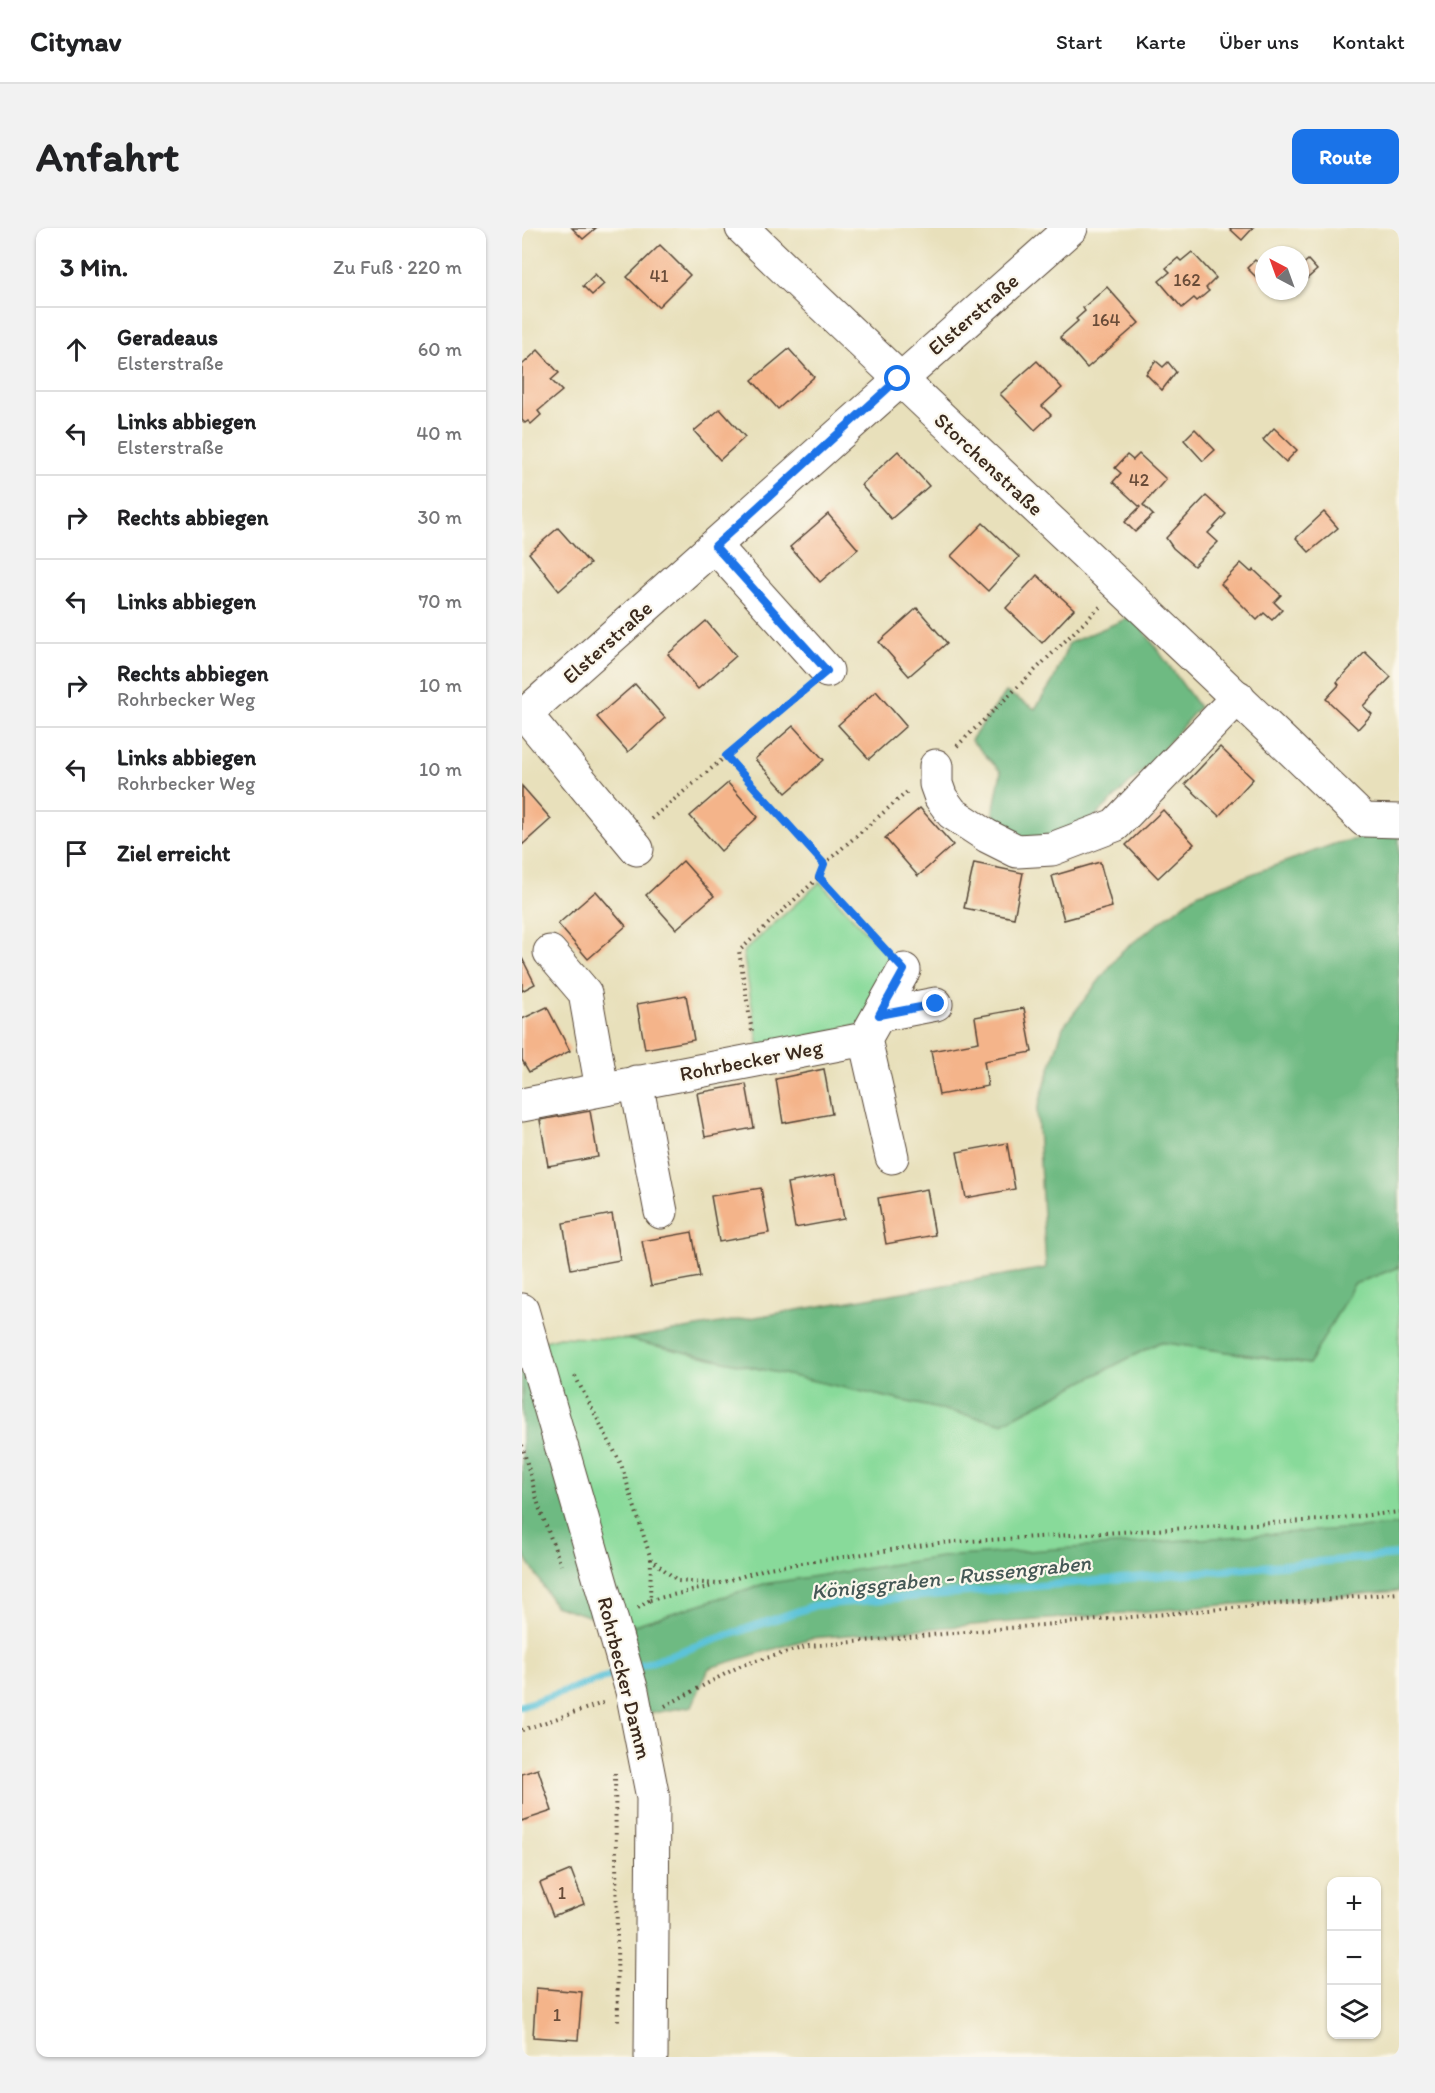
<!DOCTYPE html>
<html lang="de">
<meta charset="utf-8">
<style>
body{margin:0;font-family:Itim,sans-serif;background:#f2f2f2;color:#202124}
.controls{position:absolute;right:18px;bottom:18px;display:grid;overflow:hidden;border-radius:12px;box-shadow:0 2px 4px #0004}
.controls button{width:54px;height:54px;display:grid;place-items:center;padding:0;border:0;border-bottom:2px solid #e0e0e0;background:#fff;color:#202124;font:30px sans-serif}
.compass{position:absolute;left:733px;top:18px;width:54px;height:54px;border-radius:50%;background:#fff;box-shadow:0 2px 4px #0004;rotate:319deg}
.stop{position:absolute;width:18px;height:18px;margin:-14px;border:4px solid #1a73e8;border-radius:50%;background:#fff}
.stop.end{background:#1a73e8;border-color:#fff;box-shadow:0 2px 6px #0008}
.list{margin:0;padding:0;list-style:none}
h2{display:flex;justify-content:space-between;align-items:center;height:78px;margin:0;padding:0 24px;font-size:26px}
h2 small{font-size:20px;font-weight:400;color:#757577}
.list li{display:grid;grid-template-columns:39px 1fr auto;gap:18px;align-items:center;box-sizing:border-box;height:84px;padding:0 24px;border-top:2px solid #e0e0e0}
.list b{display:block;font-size:22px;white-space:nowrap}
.list p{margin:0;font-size:20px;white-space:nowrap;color:#757577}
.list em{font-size:20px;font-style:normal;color:#757577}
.icon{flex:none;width:33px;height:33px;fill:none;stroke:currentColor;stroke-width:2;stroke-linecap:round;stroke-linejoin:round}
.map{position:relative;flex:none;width:877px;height:1829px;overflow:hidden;border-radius:12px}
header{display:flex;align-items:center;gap:36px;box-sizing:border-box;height:84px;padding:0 30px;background:#fff;border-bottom:2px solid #e0e0e0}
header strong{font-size:28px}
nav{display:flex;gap:33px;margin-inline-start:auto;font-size:21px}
.intro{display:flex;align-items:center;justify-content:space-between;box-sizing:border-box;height:144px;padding:0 36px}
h1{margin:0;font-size:42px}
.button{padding:15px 27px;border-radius:12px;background:#1a73e8;color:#fff;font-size:21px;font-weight:700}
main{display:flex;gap:36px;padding:0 36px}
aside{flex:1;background:#fff;border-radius:12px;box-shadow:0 2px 4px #0004}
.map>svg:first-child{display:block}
.green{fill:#88da9a;stroke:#62825c;stroke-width:1.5}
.forest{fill:#6eba82;stroke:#547250;stroke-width:1.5}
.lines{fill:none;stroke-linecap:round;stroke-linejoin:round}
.stream{stroke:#5cc3d9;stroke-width:8}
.building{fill:#f4b48a}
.minor-casing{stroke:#554536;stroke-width:35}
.path{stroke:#554536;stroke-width:4;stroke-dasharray:1.5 4.5;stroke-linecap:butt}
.minor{stroke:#fff;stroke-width:33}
.route{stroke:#1a73e8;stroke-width:8}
.labels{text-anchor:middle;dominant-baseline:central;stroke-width:4.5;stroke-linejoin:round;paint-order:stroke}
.number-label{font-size:18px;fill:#694c39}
.street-label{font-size:21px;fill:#3b2a1e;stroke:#fbf7ec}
.water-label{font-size:22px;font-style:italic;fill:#455856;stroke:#fbf7ec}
</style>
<header>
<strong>Citynav</strong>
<nav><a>Start</a><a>Karte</a><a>Über uns</a><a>Kontakt</a></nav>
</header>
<div class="intro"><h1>Anfahrt</h1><a class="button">Route</a></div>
<main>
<aside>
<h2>3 Min.<small>Zu Fuß · 220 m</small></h2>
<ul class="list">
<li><svg class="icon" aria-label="ahead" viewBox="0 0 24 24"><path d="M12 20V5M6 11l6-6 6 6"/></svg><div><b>Geradeaus</b><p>Elsterstraße</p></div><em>60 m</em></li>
<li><svg class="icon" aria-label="left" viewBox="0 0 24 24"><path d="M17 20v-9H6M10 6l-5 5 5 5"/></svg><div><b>Links abbiegen</b><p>Elsterstraße</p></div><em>40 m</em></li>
<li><svg class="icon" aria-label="right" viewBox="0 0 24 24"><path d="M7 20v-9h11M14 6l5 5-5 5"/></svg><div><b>Rechts abbiegen</b></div><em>30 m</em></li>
<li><svg class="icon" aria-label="left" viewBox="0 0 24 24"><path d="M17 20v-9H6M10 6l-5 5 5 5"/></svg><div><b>Links abbiegen</b></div><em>70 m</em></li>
<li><svg class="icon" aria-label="right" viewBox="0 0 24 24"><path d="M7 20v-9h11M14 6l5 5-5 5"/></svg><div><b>Rechts abbiegen</b><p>Rohrbecker Weg</p></div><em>10 m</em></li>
<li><svg class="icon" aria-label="left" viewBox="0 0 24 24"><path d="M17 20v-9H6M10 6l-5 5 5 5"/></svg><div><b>Links abbiegen</b><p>Rohrbecker Weg</p></div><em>10 m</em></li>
<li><svg class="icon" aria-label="arrive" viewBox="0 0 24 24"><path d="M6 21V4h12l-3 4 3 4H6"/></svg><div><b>Ziel erreicht</b></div></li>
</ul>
</aside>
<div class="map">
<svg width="877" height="1829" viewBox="0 0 877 1829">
<rect width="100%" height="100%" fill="#fbf7ec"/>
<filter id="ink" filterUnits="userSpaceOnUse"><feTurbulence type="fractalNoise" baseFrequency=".0167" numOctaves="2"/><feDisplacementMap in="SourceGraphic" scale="12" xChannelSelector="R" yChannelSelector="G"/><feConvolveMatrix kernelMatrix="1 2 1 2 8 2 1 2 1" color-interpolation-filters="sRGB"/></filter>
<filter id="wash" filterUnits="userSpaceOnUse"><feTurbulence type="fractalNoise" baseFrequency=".008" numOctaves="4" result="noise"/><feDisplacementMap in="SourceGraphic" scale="24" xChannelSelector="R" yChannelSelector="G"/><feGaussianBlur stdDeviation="1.35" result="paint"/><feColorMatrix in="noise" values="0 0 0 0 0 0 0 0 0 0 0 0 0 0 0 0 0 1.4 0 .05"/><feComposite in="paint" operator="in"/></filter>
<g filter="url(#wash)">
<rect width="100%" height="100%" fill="#e8e0bb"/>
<g class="green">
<polygon points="298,654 376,739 338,797 237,819 221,724"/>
<polygon points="877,1039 877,1297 242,1356 103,1400 20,1114 37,1109 104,1111 480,1195 638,1114 787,1136 832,1056"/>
</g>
<g class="forest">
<polygon points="611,388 677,479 631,533 563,598 494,617 471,585 479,544 449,512 484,464 513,481 531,453 547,415"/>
<polygon points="877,603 877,1039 832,1056 787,1136 638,1114 480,1195 104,1111 524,1040 515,882 541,799 600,723 675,666 815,615"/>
<polygon points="0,1089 103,1400 242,1356 419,1329 877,1297 877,1363 289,1410 187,1440 170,1478 126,1486 103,1400 32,1377 0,1323"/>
</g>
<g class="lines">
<g class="stream">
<polyline points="111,1440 294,1377 877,1327"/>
<polyline points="0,1478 99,1444"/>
</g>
</g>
<g id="blocks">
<g class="building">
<polygon points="50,0 74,0 61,11"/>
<polygon points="707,0 731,0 720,12"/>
<polygon points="138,17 168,47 136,79 105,49"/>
<polygon points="670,24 694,50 684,60 687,63 675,73 672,70 660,80 637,53 648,44 644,40 656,30 659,33"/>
<polygon points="733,32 742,40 742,49 738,53 725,40"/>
<polygon points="786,32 795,42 779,56 778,39"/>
<polygon points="73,46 82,56 70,67 61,58"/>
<polygon points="585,59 617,95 565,140 538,109 556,93 554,91 563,83 561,80"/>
<polygon points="267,121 292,149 256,181 230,152"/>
<polygon points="16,122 37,145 29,152 40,163 16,183 19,187 9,196 6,193 3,195 0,192 0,137"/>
<polygon points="515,133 540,160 520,178 529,187 513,202 478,166"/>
<polygon points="634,133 641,139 646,134 654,144 640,162 624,146"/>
<polygon points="198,181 223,209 198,232 172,203"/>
<polygon points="752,200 775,222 764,234 741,212"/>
<polygon points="673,201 693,222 681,233 662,212"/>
<polygon points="376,223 407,258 369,291 339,257"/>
<polygon points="617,226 644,251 621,277 631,287 613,304 603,294 618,279 591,254 599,245 593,240 605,227 611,232"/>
<polygon points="684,268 704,286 686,305 696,314 672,338 651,320 644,310"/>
<polygon points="802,284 816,300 787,324 774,310"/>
<polygon points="306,286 336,321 298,354 268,319"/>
<polygon points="461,295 497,329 466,363 429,328"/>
<polygon points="36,300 68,336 37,363 7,325"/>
<polygon points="719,335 729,344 732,342 759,367 752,374 760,382 750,392 742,385 735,392 699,356"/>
<polygon points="515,347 552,381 520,415 484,380"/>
<polygon points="395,380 425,415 387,448 357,414"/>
<polygon points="184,393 214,428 176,461 146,426"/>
<polygon points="843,424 869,449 841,478 850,486 836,501 804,471 817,457 815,454"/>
<polygon points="113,456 143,490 106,524 75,489"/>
<polygon points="354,463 384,498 347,531 316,497"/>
<polygon points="271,498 302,532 264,565 233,531"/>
<polygon points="698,519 731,551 697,588 663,556"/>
<polygon points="206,555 236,589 199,623 168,588"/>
<polygon points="0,558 29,591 0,617"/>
<polygon points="398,580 431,617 396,648 363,610"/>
<polygon points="641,582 672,616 636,650 604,617"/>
<polygon points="161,633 192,668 154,701 124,667"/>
<polygon points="578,634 590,679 542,692 530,648"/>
<polygon points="452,635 501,645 492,690 442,680"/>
<polygon points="74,663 104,698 66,731 36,696"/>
<polygon points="0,730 13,756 0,763"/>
<polygon points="164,767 172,812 123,821 115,776"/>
<polygon points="25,779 48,823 7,844 0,832 0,791"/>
<polygon points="502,780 510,824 462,833 466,858 417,867 409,823 457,814 453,789"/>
<polygon points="302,841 310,886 261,895 254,851"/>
<polygon points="224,856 232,900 183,909 175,865"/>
<polygon points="68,883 76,929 26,938 18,892"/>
<polygon points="485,915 493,961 444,970 435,924"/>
<polygon points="314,946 322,991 273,1000 265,955"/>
<polygon points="239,960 247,1005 197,1014 189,968"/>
<polygon points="405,961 413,1007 364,1016 356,970"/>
<polygon points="90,986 98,1032 49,1041 41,995"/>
<polygon points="170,1004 178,1049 129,1058 120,1013"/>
<polygon points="16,1541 30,1583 0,1593 0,1546"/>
<polygon points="49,1642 62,1676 31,1688 18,1655"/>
<polygon points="14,1760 60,1764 56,1812 11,1809"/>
</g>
</g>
</g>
<g filter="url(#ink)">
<use href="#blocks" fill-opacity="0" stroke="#554536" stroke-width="1.5"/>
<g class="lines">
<defs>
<g id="minor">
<path d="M220 0C426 199 637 392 842 592L877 593"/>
<polyline points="193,318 305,443"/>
<polyline points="3,486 115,621"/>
<polyline points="0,489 549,0"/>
<polyline points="414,538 414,556 419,570 430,585 465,608 495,623 530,621 593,597 716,469"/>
<polyline points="28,724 63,765 80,861"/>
<polyline points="357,787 414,776"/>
<polyline points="343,811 382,742"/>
<polyline points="114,854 139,984"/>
<polyline points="0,877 343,811 370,929"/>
<polyline points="0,1082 110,1463 131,1570 129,1829"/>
</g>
</defs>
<use href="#minor" class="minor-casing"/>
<g class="path">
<polyline points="435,518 578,379"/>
<polyline points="204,528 302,636 297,649 217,723 230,804"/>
<polyline points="129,591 282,463"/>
<polyline points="302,636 385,564"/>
<polyline points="297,649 363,722"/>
<polyline points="53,1148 99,1236 129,1331 156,1353 196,1356 246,1340 416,1315 799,1292 877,1284"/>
<polyline points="0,1217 17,1279 39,1337"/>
<polyline points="128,1372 191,1358"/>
<polyline points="116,1380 128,1372 129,1331"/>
<polyline points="143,1478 220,1437 287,1418 877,1365"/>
<polyline points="0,1502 81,1475"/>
<polyline points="93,1545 96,1795"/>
</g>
<use href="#minor" class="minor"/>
</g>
</g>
<g class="lines" filter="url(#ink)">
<polyline class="route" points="376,151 193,318 305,443 204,528 302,636 297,649 382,742 357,787 414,776"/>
</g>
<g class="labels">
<g class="number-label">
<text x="137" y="48">41</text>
<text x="665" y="52">162</text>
<text x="584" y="92">164</text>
<text x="617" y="252">42</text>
<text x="40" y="1665">1</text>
<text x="35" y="1787">1</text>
</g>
<g class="street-label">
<text transform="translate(451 86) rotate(-41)">Elsterstraße</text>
<text transform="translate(467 236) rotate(43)">Storchenstraße</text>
<text transform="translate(85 414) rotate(-42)">Elsterstraße</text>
<text transform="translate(229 832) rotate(-11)">Rohrbecker Weg</text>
<text transform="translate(103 1450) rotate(76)">Rohrbecker Damm</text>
</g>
<g class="water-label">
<text transform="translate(429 1349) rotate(-6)">Königsgraben - Russengraben</text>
</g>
</g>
</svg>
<div class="controls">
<button>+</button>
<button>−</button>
<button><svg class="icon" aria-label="layers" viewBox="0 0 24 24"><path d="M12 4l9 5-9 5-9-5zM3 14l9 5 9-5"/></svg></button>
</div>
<svg class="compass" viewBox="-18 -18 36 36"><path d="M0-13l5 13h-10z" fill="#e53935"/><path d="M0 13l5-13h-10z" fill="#757577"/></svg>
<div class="stop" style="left:376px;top:151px"></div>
<div class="stop end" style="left:414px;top:776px"></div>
</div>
</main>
